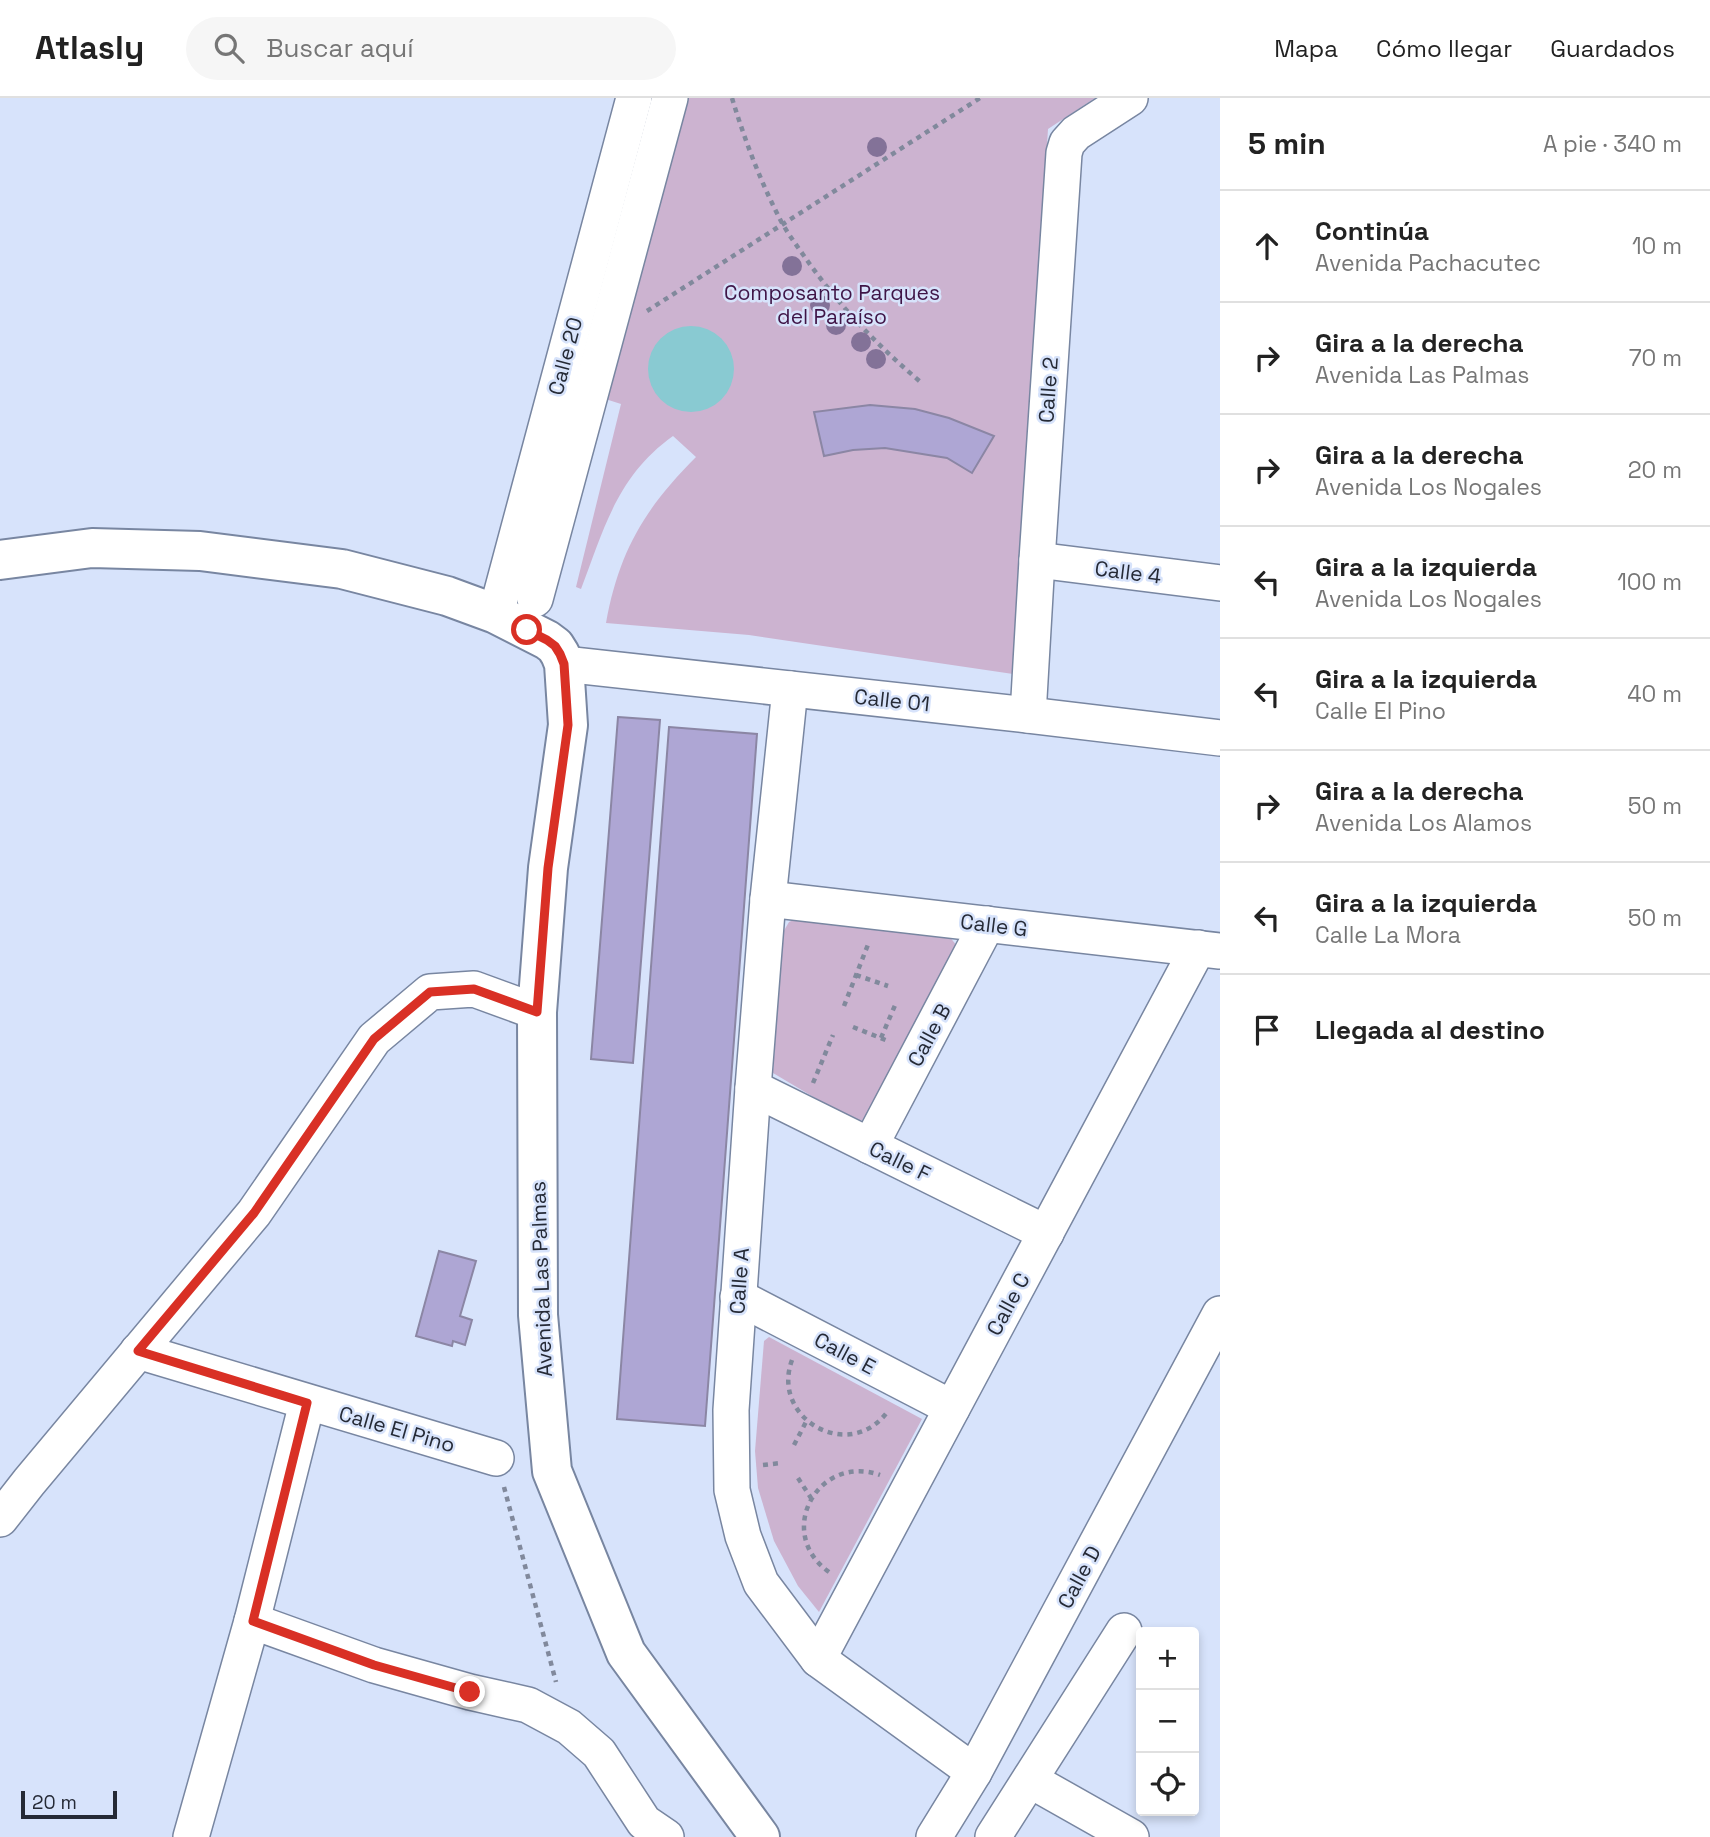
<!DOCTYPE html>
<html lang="es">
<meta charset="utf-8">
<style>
body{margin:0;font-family:"Space Grotesk",sans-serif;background:#f6f6f6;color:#222}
.controls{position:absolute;right:21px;bottom:21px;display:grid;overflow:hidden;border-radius:7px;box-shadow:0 4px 10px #0003}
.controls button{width:63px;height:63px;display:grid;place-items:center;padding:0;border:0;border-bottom:2px solid #e0e0e0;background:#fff;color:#222;font:35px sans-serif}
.scale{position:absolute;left:21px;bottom:18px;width:96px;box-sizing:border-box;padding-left:7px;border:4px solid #252a36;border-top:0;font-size:19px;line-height:24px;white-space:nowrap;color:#252a36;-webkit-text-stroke:5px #d7e3fb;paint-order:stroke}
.stop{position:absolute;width:21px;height:21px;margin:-16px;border:5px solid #d93025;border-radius:50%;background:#fff}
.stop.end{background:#d93025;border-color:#fff;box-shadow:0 2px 7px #0008}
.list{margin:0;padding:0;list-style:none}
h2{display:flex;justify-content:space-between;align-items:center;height:91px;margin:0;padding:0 28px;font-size:30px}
h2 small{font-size:23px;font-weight:400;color:#767676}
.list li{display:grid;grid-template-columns:46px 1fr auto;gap:21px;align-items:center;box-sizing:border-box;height:112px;padding:0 28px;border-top:2px solid #e0e0e0}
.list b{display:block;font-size:26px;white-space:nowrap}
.list p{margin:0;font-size:23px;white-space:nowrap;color:#767676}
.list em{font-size:23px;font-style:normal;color:#767676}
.icon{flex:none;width:38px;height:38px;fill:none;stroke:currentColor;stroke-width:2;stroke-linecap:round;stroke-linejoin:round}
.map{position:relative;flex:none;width:1220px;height:1739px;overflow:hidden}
header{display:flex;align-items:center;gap:42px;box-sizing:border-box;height:98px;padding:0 35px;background:#fff;border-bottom:2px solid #e0e0e0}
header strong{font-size:33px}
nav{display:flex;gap:38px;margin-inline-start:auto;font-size:24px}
.search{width:490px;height:63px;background:#f6f6f6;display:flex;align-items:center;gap:18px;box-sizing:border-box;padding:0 24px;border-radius:38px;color:#767676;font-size:26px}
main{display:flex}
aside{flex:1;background:#fff}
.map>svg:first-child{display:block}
.green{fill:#ccb3d0}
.water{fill:#89cad2}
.building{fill:#aea6d4;stroke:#8b86a4;stroke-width:2}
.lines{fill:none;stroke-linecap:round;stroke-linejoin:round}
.minor-casing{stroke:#7886a1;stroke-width:38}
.major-casing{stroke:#7886a1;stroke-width:42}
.path{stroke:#81899c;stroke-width:4.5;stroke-dasharray:5 5;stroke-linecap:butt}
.minor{stroke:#fff;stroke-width:35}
.major{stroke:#fff;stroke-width:38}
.tree{fill:#837298}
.route{stroke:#d93025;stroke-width:9}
.labels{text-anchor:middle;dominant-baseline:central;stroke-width:5;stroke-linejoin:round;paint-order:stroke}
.park-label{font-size:21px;fill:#3f1547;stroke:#d7e3fb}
.street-label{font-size:21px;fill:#252a36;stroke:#d7e3fb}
</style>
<header>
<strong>Atlasly</strong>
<div class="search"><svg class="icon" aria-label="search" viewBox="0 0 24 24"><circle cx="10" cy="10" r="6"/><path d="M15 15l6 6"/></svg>Buscar aquí</div>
<nav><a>Mapa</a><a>Cómo llegar</a><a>Guardados</a></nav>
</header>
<main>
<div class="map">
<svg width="1220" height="1739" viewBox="0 0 1220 1739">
<rect width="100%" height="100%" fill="#d7e3fb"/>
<g class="green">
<path d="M646 0H1095L1048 31 1013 576 749 537 606 525C619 453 645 410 696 359L673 338C617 378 604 431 581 491L576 489 621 306 571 290Z"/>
<polygon points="798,820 949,838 957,848 868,1019 860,1023 854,1023 773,975 782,836 789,824"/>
<polygon points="769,1239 922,1321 819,1514 798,1488 774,1443 758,1390 755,1353 764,1243"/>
</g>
<circle class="water" cx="691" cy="271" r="43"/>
<g class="building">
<polygon points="870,307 915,311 949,320 994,338 972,375 947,360 885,350 853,352 824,358 814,314"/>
<polygon points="618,619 660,622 633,965 591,961"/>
<polygon points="669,629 757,636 705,1328 617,1321"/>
<polygon points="439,1153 476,1163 460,1218 472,1222 465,1247 453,1243 452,1248 416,1238"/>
</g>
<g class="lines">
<defs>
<g id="minor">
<polyline points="1037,462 1220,485"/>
<polyline points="535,501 670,0"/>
<polyline points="496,516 634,0"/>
<polyline points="564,566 1028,617 1220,640"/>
<polyline points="790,591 768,801 753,990 731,1312 732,1392 743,1438 761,1485 818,1561 974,1674"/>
<polyline points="1028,617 1037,462 1064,55 1067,45 1076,35 1130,0"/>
<polyline points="768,801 1220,853"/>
<polyline points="753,990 1046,1135"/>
<polyline points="870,1048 987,826"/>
<polyline points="738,1199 952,1310"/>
<polyline points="138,1253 496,1360"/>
<polyline points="0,1421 29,1384 254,1115 374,941 430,894 474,891 537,914"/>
<polyline points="252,1523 374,1567 470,1594 528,1607 569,1629 599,1655 644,1724 666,1739"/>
<polyline points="818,1561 1198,850"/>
<polyline points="1030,1682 1131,1739"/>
<polyline points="191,1739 252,1523 307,1305"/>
<polyline points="934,1739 974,1674 1220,1216"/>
<polyline points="993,1739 1124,1533"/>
</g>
<polyline id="major" points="0,462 92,450 200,453 342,471 447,498 496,516 547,542 555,548 560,556 564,566 568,627 548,770 537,914 538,1217 552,1373 626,1555 760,1739"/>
</defs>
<use href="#minor" class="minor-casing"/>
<use href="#major" class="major-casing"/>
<g class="path">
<path d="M732 0C745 43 761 85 782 125 790 139 800 152 809 165 842 211 880 250 923 286"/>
<polyline points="647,213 980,0"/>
<polyline points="856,877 888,888"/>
<polyline points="844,908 869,844"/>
<polyline points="853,929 888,943"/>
<polyline points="881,940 896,905"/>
<polyline points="813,985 833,937"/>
<path d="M792 1262C770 1321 850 1366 888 1313"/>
<polyline points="794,1347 807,1322"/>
<polyline points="763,1367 781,1365"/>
<polyline points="798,1380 811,1400"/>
<polyline points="504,1389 556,1584"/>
<path d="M829 1474C774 1435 818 1355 880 1377"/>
</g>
<use href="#minor" class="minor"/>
<use href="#major" class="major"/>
</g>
<g class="tree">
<circle cx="877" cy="49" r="10"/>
<circle cx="792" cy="168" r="10"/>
<circle cx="820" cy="207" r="10"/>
<circle cx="836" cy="227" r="10"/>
<circle cx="861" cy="244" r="10"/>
<circle cx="876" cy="261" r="10"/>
</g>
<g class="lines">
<polyline class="route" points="470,1594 374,1567 253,1523 307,1305 138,1253 254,1115 374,941 430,894 474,891 537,914 548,770 568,627 564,566 560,556 555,548 547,542 527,532"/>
</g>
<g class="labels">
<g class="park-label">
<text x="832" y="194">Composanto Parques<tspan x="832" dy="24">del Paraíso</tspan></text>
</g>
<g class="street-label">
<text transform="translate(565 258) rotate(-75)">Calle 20</text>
<text transform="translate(1048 292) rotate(-86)">Calle 2</text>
<text transform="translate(1128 474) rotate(7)">Calle 4</text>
<text transform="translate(892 602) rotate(6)">Calle 01</text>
<text transform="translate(994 827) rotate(7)">Calle G</text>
<text transform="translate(929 937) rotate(-62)">Calle B</text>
<text transform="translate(900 1063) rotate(26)">Calle F</text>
<text transform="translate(541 1181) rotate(-92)">Avenida Las Palmas</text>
<text transform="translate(739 1183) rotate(-86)">Calle A</text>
<text transform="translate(1008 1206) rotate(-62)">Calle C</text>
<text transform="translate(845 1255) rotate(28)">Calle E</text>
<text transform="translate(397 1331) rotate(16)">Calle El Pino</text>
<text transform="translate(1079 1479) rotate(-62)">Calle D</text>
</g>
</g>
</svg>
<div class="controls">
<button>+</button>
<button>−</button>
<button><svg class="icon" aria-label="locate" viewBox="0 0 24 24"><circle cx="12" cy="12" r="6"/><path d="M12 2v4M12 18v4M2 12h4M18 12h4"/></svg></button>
</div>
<div class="scale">20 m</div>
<div class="stop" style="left:527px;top:532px"></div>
<div class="stop end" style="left:470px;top:1594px"></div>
</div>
<aside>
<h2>5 min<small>A pie · 340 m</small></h2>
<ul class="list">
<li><svg class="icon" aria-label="ahead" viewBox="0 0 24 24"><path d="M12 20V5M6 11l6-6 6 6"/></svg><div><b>Continúa</b><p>Avenida Pachacutec</p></div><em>10 m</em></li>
<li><svg class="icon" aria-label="right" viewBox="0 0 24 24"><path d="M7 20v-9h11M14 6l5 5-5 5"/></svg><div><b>Gira a la derecha</b><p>Avenida Las Palmas</p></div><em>70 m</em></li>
<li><svg class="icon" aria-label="right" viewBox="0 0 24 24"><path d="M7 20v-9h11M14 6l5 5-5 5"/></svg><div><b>Gira a la derecha</b><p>Avenida Los Nogales</p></div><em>20 m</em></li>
<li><svg class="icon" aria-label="left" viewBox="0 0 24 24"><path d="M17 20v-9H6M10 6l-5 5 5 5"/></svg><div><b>Gira a la izquierda</b><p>Avenida Los Nogales</p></div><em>100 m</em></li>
<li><svg class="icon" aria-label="left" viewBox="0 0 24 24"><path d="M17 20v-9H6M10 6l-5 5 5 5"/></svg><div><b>Gira a la izquierda</b><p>Calle El Pino</p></div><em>40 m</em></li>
<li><svg class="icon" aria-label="right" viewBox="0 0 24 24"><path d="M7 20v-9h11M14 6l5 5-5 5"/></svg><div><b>Gira a la derecha</b><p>Avenida Los Alamos</p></div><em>50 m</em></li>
<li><svg class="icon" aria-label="left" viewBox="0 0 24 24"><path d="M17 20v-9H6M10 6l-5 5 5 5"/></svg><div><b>Gira a la izquierda</b><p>Calle La Mora</p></div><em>50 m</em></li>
<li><svg class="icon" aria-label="arrive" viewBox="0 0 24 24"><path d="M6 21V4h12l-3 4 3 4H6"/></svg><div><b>Llegada al destino</b></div></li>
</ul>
</aside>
</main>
